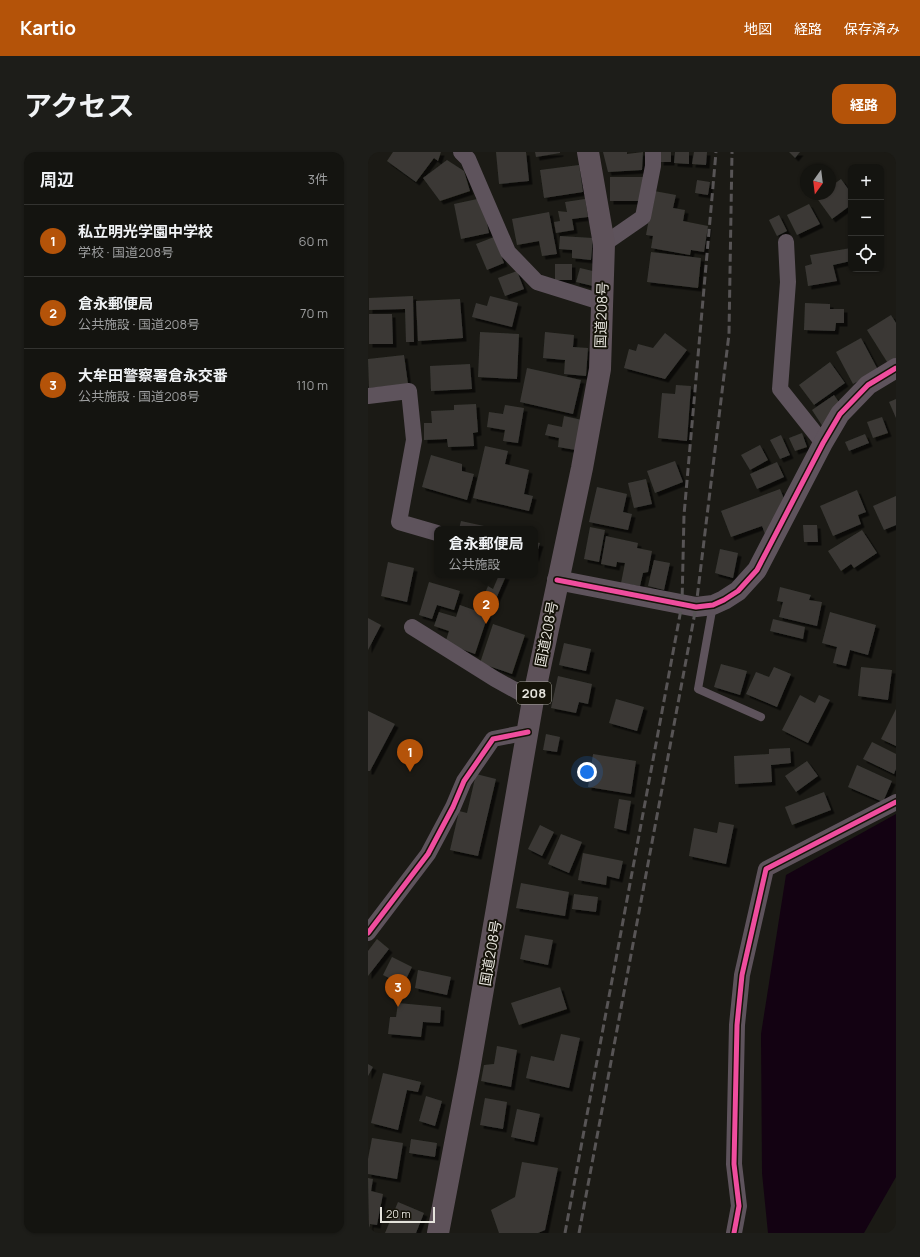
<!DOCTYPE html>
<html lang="ja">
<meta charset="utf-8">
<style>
body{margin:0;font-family:Manrope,"Noto Sans JP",sans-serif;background:#1d1d19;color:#f1f3f6}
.controls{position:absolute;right:12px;top:12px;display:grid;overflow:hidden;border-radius:8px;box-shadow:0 1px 3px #0004}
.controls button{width:36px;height:36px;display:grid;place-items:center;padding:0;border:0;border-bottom:1px solid #333330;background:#141410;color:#f1f3f6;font:20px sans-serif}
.compass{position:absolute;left:432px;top:12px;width:36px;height:36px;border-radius:50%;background:#141410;box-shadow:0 1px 3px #0004;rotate:194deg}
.scale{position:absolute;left:12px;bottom:10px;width:55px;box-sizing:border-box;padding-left:4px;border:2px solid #e5e3dc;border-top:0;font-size:11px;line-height:14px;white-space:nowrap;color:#e5e3dc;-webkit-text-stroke:3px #151309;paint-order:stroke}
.you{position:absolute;left:219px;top:620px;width:14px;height:14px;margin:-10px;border:3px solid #fff;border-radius:50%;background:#1a73e8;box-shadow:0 0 0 6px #1a73e833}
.badge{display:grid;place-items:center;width:26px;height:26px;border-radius:50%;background:#b45309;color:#fff;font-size:13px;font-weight:700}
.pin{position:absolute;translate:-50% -33px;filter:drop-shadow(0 1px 2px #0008)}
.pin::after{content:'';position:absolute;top:21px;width:14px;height:12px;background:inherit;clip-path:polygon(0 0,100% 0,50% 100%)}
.popup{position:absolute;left:66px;top:374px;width:104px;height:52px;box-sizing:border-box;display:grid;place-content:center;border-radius:8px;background:#141410;filter:drop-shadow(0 1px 3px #0005);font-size:13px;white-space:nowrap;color:#9d9e9f}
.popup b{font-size:15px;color:#f1f3f6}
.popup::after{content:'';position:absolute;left:50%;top:100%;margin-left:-8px;border:8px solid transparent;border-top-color:#141410}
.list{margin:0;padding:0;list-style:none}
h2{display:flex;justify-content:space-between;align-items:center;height:52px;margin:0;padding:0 16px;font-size:17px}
h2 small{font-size:13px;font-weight:400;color:#9d9e9f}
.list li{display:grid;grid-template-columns:26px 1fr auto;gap:12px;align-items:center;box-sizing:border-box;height:72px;padding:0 16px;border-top:1px solid #333330}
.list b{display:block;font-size:15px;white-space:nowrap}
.list p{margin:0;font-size:13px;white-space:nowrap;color:#9d9e9f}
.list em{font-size:13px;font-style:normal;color:#9d9e9f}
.icon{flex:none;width:22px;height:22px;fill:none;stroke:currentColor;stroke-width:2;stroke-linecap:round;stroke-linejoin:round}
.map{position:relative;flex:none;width:528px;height:1081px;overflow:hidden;border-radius:12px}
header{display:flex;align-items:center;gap:24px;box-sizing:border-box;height:56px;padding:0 20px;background:#b45309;color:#fff}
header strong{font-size:19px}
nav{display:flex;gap:22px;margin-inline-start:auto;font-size:14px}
.intro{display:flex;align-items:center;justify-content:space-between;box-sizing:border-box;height:96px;padding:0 24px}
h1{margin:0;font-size:28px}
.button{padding:10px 18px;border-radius:12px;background:#b45309;color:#fff;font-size:14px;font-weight:700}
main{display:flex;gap:24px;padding:0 24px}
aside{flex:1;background:#141410;border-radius:12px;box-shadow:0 1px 3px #0004}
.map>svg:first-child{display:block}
.water{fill:#130212}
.building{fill:#3a3935;filter:url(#shadow)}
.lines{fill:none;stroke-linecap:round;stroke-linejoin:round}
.service{stroke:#5e535c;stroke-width:8}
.minor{stroke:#5e535c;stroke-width:16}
.tertiary{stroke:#5e535c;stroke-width:20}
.trunk{stroke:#5e525a;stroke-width:22}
.rail{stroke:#575455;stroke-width:3;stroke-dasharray:8 4;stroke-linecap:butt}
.cycleway-casing{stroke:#151309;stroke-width:8}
.cycleway{stroke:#ef4d9e;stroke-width:5}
.labels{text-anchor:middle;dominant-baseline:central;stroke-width:4;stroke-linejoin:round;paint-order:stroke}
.shield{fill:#151309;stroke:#a7a59d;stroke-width:1}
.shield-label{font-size:13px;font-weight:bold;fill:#e5e3dc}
.street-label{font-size:14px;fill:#e5e3dc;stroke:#151309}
</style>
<header>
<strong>Kartio</strong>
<nav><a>地図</a><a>経路</a><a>保存済み</a></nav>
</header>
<div class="intro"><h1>アクセス</h1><a class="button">経路</a></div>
<main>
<aside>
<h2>周辺<small>3件</small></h2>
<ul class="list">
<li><span class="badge">1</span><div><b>私立明光学園中学校</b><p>学校 · 国道208号</p></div><em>60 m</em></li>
<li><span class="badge">2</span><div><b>倉永郵便局</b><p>公共施設 · 国道208号</p></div><em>70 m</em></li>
<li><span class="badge">3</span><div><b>大牟田警察署倉永交番</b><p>公共施設 · 国道208号</p></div><em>110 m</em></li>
</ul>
</aside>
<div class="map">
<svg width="528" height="1081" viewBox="0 0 528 1081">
<defs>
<filter id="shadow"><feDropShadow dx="3.5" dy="3.5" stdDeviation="0" flood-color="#0009"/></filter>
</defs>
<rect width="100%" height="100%" fill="#1b1a15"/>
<polygon class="water" points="528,662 528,1025 496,1081 400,1081 394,1021 393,882 418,723"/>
<g class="building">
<polygon points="25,0 73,0 70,9 66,6 48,30 19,9"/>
<polygon points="128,0 158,0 161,29 131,32"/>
<polygon points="167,0 192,0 192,1 168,5"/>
<polygon points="235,0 259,0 259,2 275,0 274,18 240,20"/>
<polygon points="293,0 303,0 303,10 292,10"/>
<polygon points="307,0 321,0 321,12 306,11"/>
<polygon points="326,0 339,0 338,13 324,12"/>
<polygon points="421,0 432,0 427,6"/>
<polygon points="79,8 96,19 102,39 72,49 55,26"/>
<polygon points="211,13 215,40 176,46 172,18"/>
<rect x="242" y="25" width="33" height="24"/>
<polygon points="473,27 483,41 483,53 464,67 448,45 452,42 462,42 462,35"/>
<polygon points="329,28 342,30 340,43 327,41"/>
<polygon points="286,39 308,43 305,56 317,58 315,69 340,74 336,100 323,98 322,103 283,96 285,84 278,83"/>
<polygon points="114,46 121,81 93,87 86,52"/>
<polygon points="217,47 220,65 204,67 206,78 188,81 186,70 192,69 190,59 199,60 197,50"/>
<polygon points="441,52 452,72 429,83 419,63"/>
<polygon points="181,60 189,102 174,104 171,89 149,93 144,67"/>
<polygon points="411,63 419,79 409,84 401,68"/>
<polygon points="192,84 225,86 223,108 204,106 204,98 191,97"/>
<polygon points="126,85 136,111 119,118 108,92"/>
<polygon points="483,96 483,109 465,113 469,129 440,134 437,114 444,112 442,103"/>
<polygon points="283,100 333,106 330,136 279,130"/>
<rect x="187" y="112" width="17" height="16"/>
<polygon points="212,116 229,120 225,134 208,130"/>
<polygon points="149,119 156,137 137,144 130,126"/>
<polygon points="45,144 46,190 38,190 37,157 1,158 1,146"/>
<polygon points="122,144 150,151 144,175 104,165 108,151 119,154"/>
<polygon points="92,147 95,186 50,189 48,149"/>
<polygon points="437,151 462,152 462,157 476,157 476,171 468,171 467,179 436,178"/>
<polygon points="1,162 24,162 25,192 1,192"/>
<polygon points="523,163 528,171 528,209 521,213 499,178"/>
<polygon points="112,180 151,182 149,227 110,225"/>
<polygon points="177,180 206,183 205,195 220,196 218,224 196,222 197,208 175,206"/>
<polygon points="297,181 319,198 297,227 256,216 261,197 268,199 270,192 285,196"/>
<polygon points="493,186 510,218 485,232 468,200"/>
<polygon points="36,203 40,232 1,236 0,207"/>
<polygon points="462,210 477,231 446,253 431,233"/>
<polygon points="102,212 104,237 63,239 62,214"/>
<polygon points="159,216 213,228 205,262 152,250"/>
<polygon points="308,233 323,234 319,289 290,286 294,241 307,242"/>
<polygon points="466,243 473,253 455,275 444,258"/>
<polygon points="528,247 528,266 521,250"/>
<polygon points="108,252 110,280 105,281 106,294 80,295 79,287 56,288 56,271 64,271 63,259 86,258 86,253"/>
<polygon points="137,253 156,256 150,291 135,289 137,278 119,275 121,260 135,262"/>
<polygon points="196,264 214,268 208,298 190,295 191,286 177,283 180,272 194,275"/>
<polygon points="514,265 520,281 505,286 499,270"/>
<polygon points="434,281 439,295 427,299 421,286"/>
<polygon points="497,282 501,291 481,299 477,290"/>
<polygon points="413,283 422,303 412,307 402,288"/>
<polygon points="392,293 400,308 382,318 373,303"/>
<polygon points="117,294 140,299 137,312 161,318 156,342 165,344 161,359 105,346"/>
<polygon points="63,303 94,312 94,319 106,322 99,348 54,335"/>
<polygon points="307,309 315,330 287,341 279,319"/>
<polygon points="409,310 416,325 389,337 382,322"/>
<polygon points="278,327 284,352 266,356 260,331"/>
<polygon points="229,335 259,342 255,360 264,362 260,378 221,370"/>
<polygon points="412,337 417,349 397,382 394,374 363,385 353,359"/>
<polygon points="489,338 498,360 490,363 493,372 465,384 452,354"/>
<polygon points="528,344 528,373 516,378 505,354"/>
<polygon points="93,369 125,376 124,377 91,377"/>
<polygon points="435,373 449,373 450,390 436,390"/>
<polygon points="222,375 237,378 231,410 216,407"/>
<polygon points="494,378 509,401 486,416 483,412 473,419 460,399"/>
<polygon points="238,384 270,391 269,396 284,399 280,420 275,421 272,434 253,431 257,411 249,410 248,415 233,412"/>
<polygon points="167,390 172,391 167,407"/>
<polygon points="352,397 370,401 365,426 347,421"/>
<polygon points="286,408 302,411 296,438 280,434"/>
<polygon points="20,410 46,416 39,450 13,444"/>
<polygon points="131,423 138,424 124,456 113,451 120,434 125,437"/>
<polygon points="61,430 92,439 86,458 69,453 64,467 51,463"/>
<polygon points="412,435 443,443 441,448 454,450 449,474 411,465 415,450 409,449"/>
<polygon points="92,453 120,463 107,502 77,491 81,479 66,474 71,460 88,465"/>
<polygon points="462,460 508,473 500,503 482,498 478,514 465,511 469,495 454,491"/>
<polygon points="0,466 13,473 0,498"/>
<polygon points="405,467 437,475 435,487 402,479"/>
<polygon points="125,472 157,483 144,522 112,511"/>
<polygon points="196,491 223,497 218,519 191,513"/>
<polygon points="353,512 379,519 372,543 346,535"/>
<polygon points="406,515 423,522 409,555 378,542 388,520 401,525"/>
<polygon points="493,515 524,518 520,548 490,544"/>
<polygon points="190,524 224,532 220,552 211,550 208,561 183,556"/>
<polygon points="432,543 447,551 451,543 462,548 440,591 414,578"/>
<polygon points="248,547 276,555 269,579 241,571"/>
<polygon points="528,557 528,594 513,587"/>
<polygon points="0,559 27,572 2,619 0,619"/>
<polygon points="178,582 192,585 189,600 175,598"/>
<polygon points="504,590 528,602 528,617 526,622 495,607"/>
<polygon points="422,596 423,611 403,613 404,630 367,632 366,604 401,602 401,597"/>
<polygon points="225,602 268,609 263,642 220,635"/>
<polygon points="439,609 450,624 428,640 417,624"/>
<polygon points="489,613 524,629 515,650 480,635"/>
<polygon points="108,622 128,627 110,704 82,698 91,659 99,661"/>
<polygon points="456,640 463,658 424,673 417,655"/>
<polygon points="251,647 263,649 258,679 246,676"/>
<polygon points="351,670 366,673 358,712 321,704 326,676 349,681"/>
<polygon points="172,673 186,680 174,704 160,697"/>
<polygon points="193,682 214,690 201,721 180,712"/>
<polygon points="215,701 255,709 251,727 239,724 238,733 210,728"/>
<polygon points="153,731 201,740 197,764 148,756"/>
<polygon points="206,742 230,745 228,760 204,757"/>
<polygon points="157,783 185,788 180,813 152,807"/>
<polygon points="9,787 21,797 0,824 0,799"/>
<polygon points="24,805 44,815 35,833 15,823"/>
<polygon points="50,818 83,825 79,843 47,836"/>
<polygon points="192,835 199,857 151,873 143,851"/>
<polygon points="30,851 73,855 72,871 55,870 53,885 20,882 22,865 28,865"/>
<polygon points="193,882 212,886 201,936 158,926 163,904 186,909"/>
<polygon points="129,894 149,898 143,935 113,929 116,913 126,912"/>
<polygon points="0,912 5,915 0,924"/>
<polygon points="15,921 53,930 50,940 39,938 30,978 3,971"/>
<polygon points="58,944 74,949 67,974 51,969"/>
<polygon points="117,946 139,950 135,977 112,973"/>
<polygon points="149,957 172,962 166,990 143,985"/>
<polygon points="4,986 35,991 29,1027 0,1022 0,1007"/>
<polygon points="43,987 69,991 67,1005 41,1001"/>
<polygon points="154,1010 190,1016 177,1078 170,1081 131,1081 123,1058 147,1045"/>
<polygon points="0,1026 5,1027 3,1039 15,1042 9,1073 2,1072 1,1081"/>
<polygon points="30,1050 56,1061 48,1081 17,1081"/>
</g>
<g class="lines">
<polyline class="service" points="345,453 330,537 393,565"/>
<g class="minor">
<polyline points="93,0 100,7 140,100 169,130 233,150"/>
<polyline points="418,90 420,130 412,237 455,291"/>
<polyline points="236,92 275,65 285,14 285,0"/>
<polyline points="0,244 41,239 46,288 31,370 69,381"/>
<polyline points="44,475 127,527 165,548"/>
<polyline points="0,781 60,702 85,655 96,629 125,587 160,580"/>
<polyline points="366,1081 371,1054 366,1012 369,873 374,823 398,717 528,650"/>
</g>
<polyline class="tertiary" points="189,428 328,455 345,453 356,448 370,439 389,418 455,291 472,262 500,233 528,216"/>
<polyline class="trunk" points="70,1081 101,918 165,548 214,316 232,217 236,92 220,0"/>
<g class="rail">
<polyline points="197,1081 314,452 316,363 348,0"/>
<polyline points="211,1081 328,455 361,182 364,0"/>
</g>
<defs>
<g id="cycleway">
<polyline points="189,428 328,455 345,453 356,448 370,439 389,418 455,291 472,262 500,233 528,216"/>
<polyline points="0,781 60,702 85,655 96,629 125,587 160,580"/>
<polyline points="366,1081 371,1054 366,1012 369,873 374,823 398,717 528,650"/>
</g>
</defs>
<use href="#cycleway" class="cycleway-casing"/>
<use href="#cycleway" class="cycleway"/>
</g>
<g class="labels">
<rect class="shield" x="149" y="530" width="34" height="22" rx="3"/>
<g class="shield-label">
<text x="166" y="541">208</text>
</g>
<g class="street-label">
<text transform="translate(233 163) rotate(-88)">国道208号</text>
<text transform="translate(178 482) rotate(-79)">国道208号</text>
<text transform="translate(122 801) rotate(-80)">国道208号</text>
</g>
</g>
</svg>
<div class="controls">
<button>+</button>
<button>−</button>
<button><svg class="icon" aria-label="locate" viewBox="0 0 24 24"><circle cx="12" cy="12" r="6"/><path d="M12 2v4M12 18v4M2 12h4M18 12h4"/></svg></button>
</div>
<svg class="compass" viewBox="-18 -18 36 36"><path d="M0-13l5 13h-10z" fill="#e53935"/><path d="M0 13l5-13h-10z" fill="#9d9e9f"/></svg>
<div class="scale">20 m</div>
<div class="you"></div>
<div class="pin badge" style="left:42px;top:620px">1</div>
<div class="pin badge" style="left:118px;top:472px">2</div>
<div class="popup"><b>倉永郵便局</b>公共施設</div>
<div class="pin badge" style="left:30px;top:855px">3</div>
</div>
</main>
